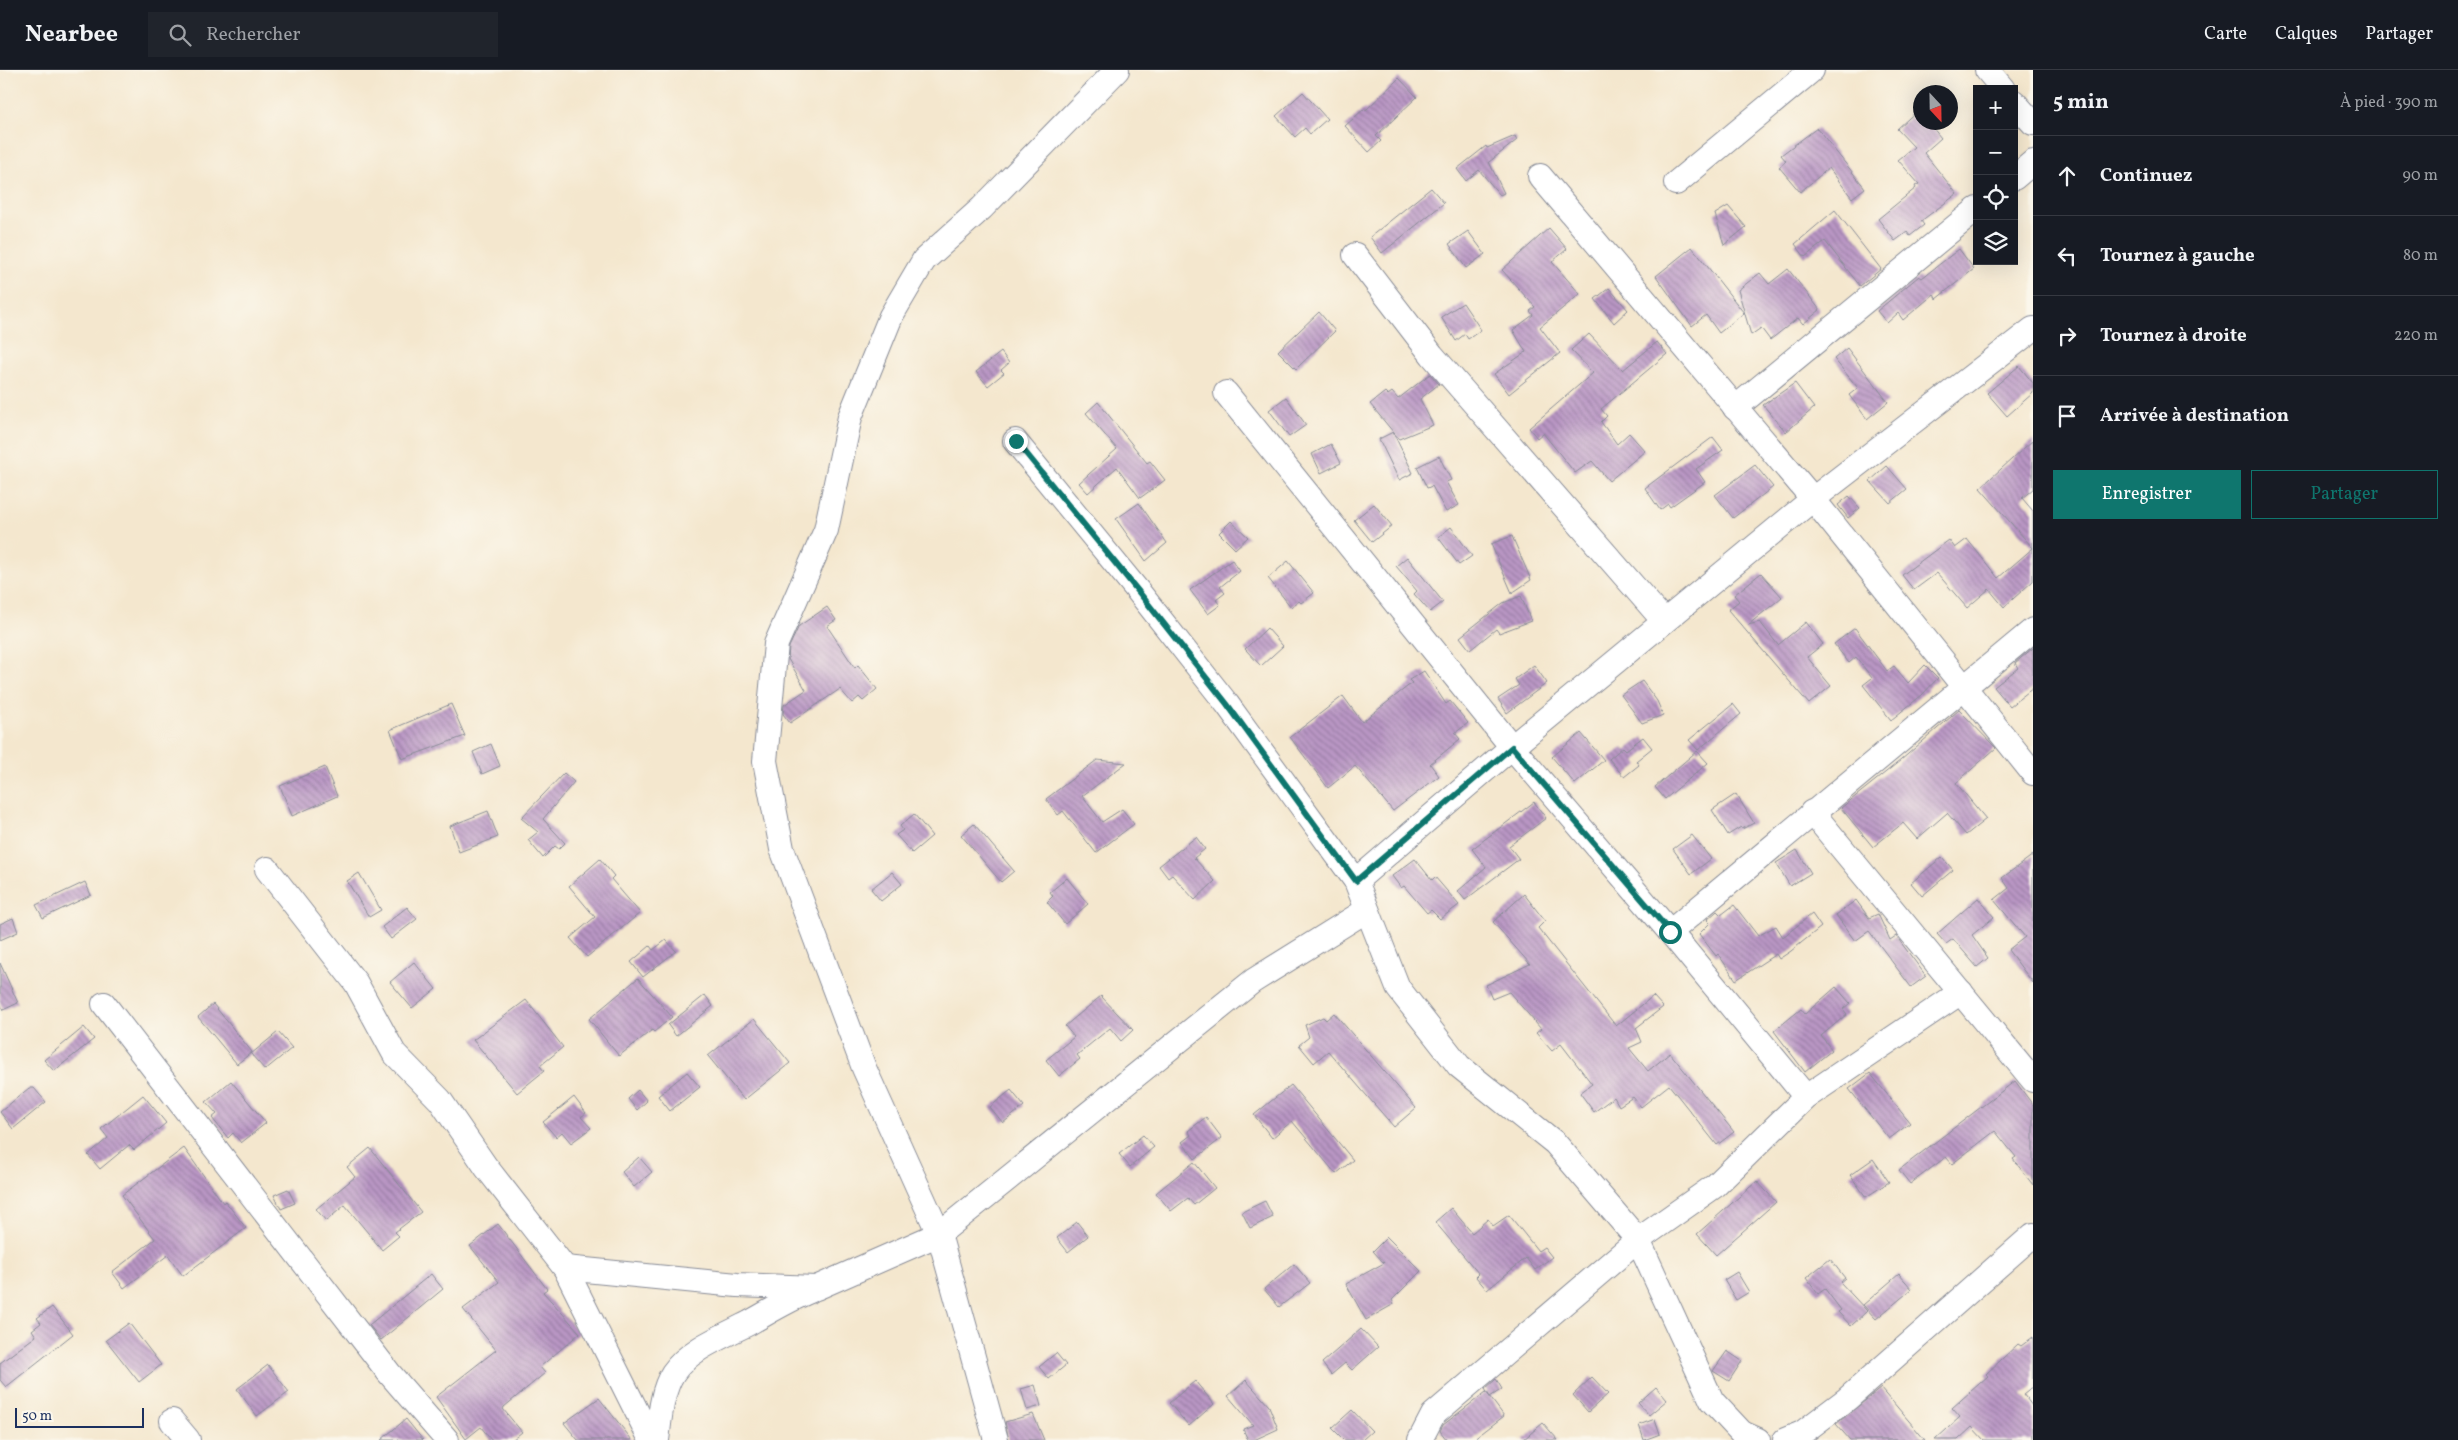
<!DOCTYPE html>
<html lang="fr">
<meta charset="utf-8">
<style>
body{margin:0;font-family:Vollkorn,serif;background:#20242c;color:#f1f3f6}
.controls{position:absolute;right:15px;top:15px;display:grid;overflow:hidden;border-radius:0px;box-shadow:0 5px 20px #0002}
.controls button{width:45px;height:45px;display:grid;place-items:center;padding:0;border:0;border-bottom:1px solid #363941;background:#171b24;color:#f1f3f6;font:25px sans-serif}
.compass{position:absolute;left:1913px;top:15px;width:45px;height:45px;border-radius:50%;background:#171b24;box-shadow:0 5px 20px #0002;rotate:158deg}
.scale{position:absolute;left:15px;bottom:12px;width:129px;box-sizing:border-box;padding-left:5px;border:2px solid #1b2f5e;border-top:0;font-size:14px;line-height:18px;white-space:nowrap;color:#1b2f5e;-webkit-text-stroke:4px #fbf7ec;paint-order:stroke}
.stop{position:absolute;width:15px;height:15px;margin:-11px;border:4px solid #0f766e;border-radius:50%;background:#fff}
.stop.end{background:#0f766e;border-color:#fff;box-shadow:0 1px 5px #0008}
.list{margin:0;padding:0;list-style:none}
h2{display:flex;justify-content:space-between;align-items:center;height:65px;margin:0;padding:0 20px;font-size:21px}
h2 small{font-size:16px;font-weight:400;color:#9ea1a6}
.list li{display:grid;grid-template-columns:32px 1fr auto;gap:15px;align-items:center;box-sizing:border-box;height:80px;padding:0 20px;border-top:1px solid #363941}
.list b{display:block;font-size:19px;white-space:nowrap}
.list em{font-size:16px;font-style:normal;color:#9ea1a6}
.actions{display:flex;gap:10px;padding:15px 20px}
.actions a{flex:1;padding:11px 0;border:1px solid #0f766e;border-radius:0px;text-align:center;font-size:18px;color:#0f766e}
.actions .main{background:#0f766e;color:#fff}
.icon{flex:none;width:28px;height:28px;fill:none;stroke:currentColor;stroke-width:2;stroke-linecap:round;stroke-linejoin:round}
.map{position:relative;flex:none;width:2033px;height:1370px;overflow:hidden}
header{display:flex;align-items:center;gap:30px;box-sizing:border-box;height:70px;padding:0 25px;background:#171b24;border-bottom:1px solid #363941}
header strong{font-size:24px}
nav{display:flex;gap:28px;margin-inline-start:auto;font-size:18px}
.search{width:350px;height:45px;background:#20242c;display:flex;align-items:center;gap:12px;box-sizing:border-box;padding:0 18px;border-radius:0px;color:#9ea1a6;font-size:19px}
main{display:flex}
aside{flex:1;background:#171b24}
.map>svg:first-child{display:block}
.building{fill:url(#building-back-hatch)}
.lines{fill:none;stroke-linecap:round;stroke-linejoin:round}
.minor-casing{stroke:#888b96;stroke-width:26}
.minor{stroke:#fff;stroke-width:24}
.route{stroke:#0f766e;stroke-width:6}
</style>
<header>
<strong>Nearbee</strong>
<div class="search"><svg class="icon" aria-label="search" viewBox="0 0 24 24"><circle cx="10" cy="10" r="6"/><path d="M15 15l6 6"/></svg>Rechercher</div>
<nav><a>Carte</a><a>Calques</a><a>Partager</a></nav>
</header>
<main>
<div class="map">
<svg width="2033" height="1370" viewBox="0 0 2033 1370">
<defs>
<pattern id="building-back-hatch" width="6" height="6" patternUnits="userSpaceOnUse" patternTransform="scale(1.25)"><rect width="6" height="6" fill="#b996c4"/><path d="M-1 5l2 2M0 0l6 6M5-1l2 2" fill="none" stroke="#967ba2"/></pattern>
</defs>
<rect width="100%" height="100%" fill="#fbf7ec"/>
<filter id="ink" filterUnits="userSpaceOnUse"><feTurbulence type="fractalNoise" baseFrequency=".02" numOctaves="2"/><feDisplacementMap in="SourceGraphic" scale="10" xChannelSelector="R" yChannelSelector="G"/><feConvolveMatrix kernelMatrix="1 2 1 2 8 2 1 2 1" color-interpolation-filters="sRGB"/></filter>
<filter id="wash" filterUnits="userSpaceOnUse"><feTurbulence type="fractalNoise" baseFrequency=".0096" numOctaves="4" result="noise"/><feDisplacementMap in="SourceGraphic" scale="20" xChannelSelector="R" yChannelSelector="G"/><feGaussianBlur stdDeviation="1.12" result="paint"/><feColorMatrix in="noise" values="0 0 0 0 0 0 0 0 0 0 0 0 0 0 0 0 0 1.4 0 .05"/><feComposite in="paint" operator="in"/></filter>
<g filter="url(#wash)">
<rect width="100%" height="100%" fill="#f4e7ce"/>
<g id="blocks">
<g class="building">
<polygon points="1399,8 1417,27 1376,66 1381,71 1369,82 1345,56 1364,39 1366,40"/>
<polygon points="1303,22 1327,49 1310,64 1305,58 1295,67 1276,46"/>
<polygon points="1920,38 1920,52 1928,52 1941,68 1924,83 1957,124 1921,151 1924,155 1910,166 1907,162 1895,171 1878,149 1916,118 1915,116 1919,114 1898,90 1914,77 1897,59"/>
<polygon points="1817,58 1865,118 1852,128 1829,98 1800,122 1779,97 1786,91 1781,85"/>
<polygon points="1515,66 1517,70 1489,92 1504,123 1500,125 1479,100 1466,111 1457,99 1486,76 1487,78"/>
<polygon points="1431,118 1444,133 1382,183 1370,167"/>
<polygon points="1728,136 1746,157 1724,175 1715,144"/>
<polygon points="1835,140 1881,199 1860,216 1825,171 1805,187 1795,174"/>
<polygon points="1549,158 1567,179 1552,192 1580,224 1540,257 1560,283 1509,324 1494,304 1526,282 1513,260 1533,245 1530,241 1535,237 1502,200"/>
<polygon points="1468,161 1485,184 1466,198 1449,174"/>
<polygon points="1692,177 1744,243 1719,263 1706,245 1692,256 1656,206"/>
<polygon points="1959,179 1974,199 1936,229 1934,224 1903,250 1898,243 1887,253 1877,241 1919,206 1922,208"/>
<polygon points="1788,199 1820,240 1803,254 1798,248 1770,270 1761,258 1751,265 1738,220 1760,203 1769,214"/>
<polygon points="1609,218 1628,240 1614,253 1595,229"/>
<polygon points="1463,233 1481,260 1468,269 1465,264 1456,271 1441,247"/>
<polygon points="1319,242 1335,261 1296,299 1278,281"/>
<polygon points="1589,264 1623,300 1657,272 1667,284 1601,339 1607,346 1601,352 1617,374 1629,363 1645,381 1609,411 1592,391 1575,403 1543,363 1537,368 1529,358 1593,303 1571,280"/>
<polygon points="1847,278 1888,332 1867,349 1849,325 1858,318 1834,289"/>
<polygon points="1001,282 1009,293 1001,300 1004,303 988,316 976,302"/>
<polygon points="2019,296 2033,313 2033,323 2007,346 1987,323"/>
<polygon points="1430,304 1439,314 1420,329 1433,355 1399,369 1370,334 1385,322 1388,325 1392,322 1398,329"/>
<polygon points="1795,313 1814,338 1786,362 1763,335"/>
<polygon points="1286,327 1306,355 1289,367 1269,340"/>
<polygon points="1098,332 1147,393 1150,391 1165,410 1140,428 1117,397 1088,423 1079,413 1117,379 1086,343"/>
<polygon points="1393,362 1413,403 1399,410 1379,369"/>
<polygon points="1713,367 1723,380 1696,399 1705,412 1670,437 1668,434 1660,440 1645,418"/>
<polygon points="2033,370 2033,419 2022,428 2033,441 2033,511 2004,537 1989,519 1967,538 1937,503 1914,520 1902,505 1949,470 1955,478 1967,469 1998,508 2033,478 1980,418"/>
<polygon points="1331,374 1341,393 1321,403 1312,384"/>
<polygon points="1439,386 1451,410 1446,412 1459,435 1446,442 1432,416 1427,418 1417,397"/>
<polygon points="1755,395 1773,417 1733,448 1715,425"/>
<polygon points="1887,396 1907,419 1890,433 1870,411"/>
<polygon points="1849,426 1860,438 1848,448 1838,435"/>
<polygon points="1139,433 1167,473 1146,491 1116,449"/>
<polygon points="1374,434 1392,456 1372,472 1354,450"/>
<polygon points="1231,451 1248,467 1235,479 1219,463"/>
<polygon points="1451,457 1472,486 1459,495 1438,467"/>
<polygon points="1512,466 1531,510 1512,523 1491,474"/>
<polygon points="1407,487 1443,532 1430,542 1414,524 1417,521 1396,496"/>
<polygon points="1232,490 1240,501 1220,517 1225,523 1216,530 1220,535 1208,544 1190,520"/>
<polygon points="1288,491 1314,523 1301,533 1299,531 1291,537 1268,508"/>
<polygon points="1761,503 1782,527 1748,555 1760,552 1778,575 1806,552 1823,574 1807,587 1831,616 1809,634 1728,540 1739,531 1734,525"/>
<polygon points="1521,526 1531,551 1499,563 1496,559 1470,580 1460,567 1503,533"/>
<polygon points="827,537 836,550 827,556 855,598 858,595 877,619 863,631 859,627 852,633 840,619 790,653 783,644 784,635 806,620 788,589 789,577 799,556"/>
<polygon points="1267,558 1283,576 1261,596 1245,579"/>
<polygon points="1855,558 1887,601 1894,596 1908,613 1925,595 1938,608 1922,625 1891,650 1863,615 1872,608 1856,587 1849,593 1834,574"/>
<polygon points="2033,578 2033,618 2010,636 1994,617 2018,598 2015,593"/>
<polygon points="1534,595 1547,613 1507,643 1498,629 1519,615 1515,609"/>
<polygon points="1424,601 1446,634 1450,631 1468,653 1455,663 1460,669 1430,694 1439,706 1393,741 1355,696 1328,718 1290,667 1343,626 1362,652 1412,613 1409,610"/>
<polygon points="1642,611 1657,631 1663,645 1642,653 1621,625"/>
<polygon points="451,634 465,666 402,689 390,660"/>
<polygon points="1733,634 1741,644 1698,680 1689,670"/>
<polygon points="1959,640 1996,678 1956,713 1986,749 1966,765 1947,743 1917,769 1903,753 1873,777 1841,738 1901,690"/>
<polygon points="1581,663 1604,690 1575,714 1552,687"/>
<polygon points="1643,667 1652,678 1636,691 1639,695 1624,707 1609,689 1623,677 1626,680"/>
<polygon points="491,674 500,696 482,704 473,682"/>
<polygon points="1697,681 1708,693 1665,729 1655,717"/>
<polygon points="1097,690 1126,693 1082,726 1102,752 1122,739 1134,754 1096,783 1063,741 1058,745 1046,729"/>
<polygon points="325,697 337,726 292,746 280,716"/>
<polygon points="564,703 574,712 543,749 565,773 559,779 555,776 543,788 528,770 538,762 521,748"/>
<polygon points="1736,724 1754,753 1742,759 1741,757 1728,765 1712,740"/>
<polygon points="1534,732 1546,748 1509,776 1519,789 1465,830 1458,821 1486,797 1472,779"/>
<polygon points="488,741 498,767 459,782 450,756"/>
<polygon points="914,744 932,766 912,783 896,765 903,760 900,756"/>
<polygon points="974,754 1014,801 1001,812 961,765"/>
<polygon points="1692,765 1711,789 1691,804 1673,779"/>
<polygon points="1196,767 1205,779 1194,788 1215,811 1195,830 1172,805 1168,808 1159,796"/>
<polygon points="1797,780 1811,803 1790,816 1776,793"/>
<polygon points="2033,785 2033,913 2008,880 2025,867 1994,830 2009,818 2002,808"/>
<polygon points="1942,787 1953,800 1922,826 1911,813"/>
<polygon points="600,789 614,806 611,809 640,843 587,887 570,868 595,847 569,816"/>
<polygon points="1415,789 1432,810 1435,807 1459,835 1440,849 1431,840 1427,843 1404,816 1401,818 1392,806"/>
<polygon points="892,802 902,814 881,831 871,819"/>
<polygon points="359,803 381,840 369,847 347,811"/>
<polygon points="1067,808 1088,834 1065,854 1047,832 1053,826 1050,822"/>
<polygon points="85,812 91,825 43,848 36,835"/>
<polygon points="1524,824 1545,851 1538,858 1616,956 1653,926 1663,937 1636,958 1642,972 1629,978 1648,1001 1670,983 1734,1062 1717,1075 1669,1015 1641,1037 1633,1027 1619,1036 1614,1027 1594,1042 1580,1023 1592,1014 1561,974 1552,981 1536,963 1541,959 1509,922 1492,929 1486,915 1530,894 1493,852"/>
<polygon points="1978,828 1994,847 1972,865 1988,888 1977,897 1953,869 1946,874 1937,864"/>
<polygon points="1856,830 1869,848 1878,844 1890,870 1896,866 1926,906 1911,917 1869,861 1855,871 1836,845"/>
<polygon points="1734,835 1758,866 1776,856 1783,867 1812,844 1821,857 1791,881 1779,889 1776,884 1736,910 1718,884 1716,886 1699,864 1710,853 1707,850 1717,841 1721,845"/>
<polygon points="407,837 417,849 391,869 382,857"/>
<polygon points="13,848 18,862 0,870 0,854"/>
<polygon points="666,870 676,881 643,907 631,892 650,876 653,880"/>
<polygon points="414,892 436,919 412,938 390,912"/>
<polygon points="0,893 18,933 3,940 0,933"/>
<polygon points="638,908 672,947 654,962 652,960 619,986 589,949"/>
<polygon points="1836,917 1850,933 1843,939 1847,944 1821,966 1832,980 1805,1002 1774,961 1801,939 1805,944"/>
<polygon points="705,925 713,936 676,966 668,955"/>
<polygon points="1101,926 1133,960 1121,971 1110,958 1077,985 1080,989 1059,1006 1046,990 1074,967 1065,956"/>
<polygon points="526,930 563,977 540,996 544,1001 517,1023 473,970"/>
<polygon points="213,934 252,982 237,994 198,947"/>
<polygon points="1334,943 1416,1038 1394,1057 1328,981 1314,993 1299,975 1309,967 1305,955 1323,947 1326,950"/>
<polygon points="754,949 790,993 744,1030 708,986"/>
<polygon points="84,957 94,969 54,1001 44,990"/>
<polygon points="278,962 292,978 265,1000 251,984"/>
<polygon points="687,1002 700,1017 670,1041 658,1026"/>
<polygon points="1870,1003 1910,1053 1889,1069 1849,1019"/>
<polygon points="231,1011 266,1053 241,1073 233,1063 228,1068 212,1048 217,1044 206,1032"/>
<polygon points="2015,1011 2033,1035 2033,1115 2013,1089 2016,1087 1995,1061 1952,1094 1946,1087 1910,1114 1899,1100"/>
<polygon points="1291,1015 1353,1090 1336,1104 1292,1051 1272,1068 1254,1045"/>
<polygon points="29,1018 34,1018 46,1032 13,1059 0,1042"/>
<polygon points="638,1020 647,1031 637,1040 628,1029"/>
<polygon points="1011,1020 1024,1036 1003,1053 990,1037"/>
<polygon points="143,1025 166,1053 134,1080 129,1075 100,1099 88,1085 108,1068 101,1059"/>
<polygon points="574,1027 586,1043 581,1047 591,1058 571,1073 562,1062 556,1067 543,1052"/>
<polygon points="1206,1047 1222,1068 1195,1089 1182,1072 1191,1065 1188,1061"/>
<polygon points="1143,1065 1154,1077 1130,1097 1119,1084"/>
<polygon points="184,1078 223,1133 225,1131 246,1158 183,1206 168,1185 124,1218 112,1202 155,1169 122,1125"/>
<polygon points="370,1078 421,1142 395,1162 399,1166 382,1180 345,1135 326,1151 316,1139 355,1107 347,1097"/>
<polygon points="639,1087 652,1102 634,1117 622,1102"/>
<polygon points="1873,1089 1889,1112 1866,1127 1850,1105"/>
<polygon points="1194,1092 1215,1118 1194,1135 1188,1128 1171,1141 1156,1123"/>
<polygon points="1757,1111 1776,1132 1716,1185 1697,1164"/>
<polygon points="288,1119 295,1133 281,1139 274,1125"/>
<polygon points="1265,1131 1273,1147 1250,1158 1242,1142"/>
<polygon points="1451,1138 1472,1163 1488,1149 1493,1156 1509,1145 1538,1181 1544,1177 1552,1187 1535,1200 1526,1188 1487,1220 1476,1207 1479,1204 1435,1152"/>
<polygon points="1077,1152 1088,1166 1068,1182 1057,1168"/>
<polygon points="498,1154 547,1219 543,1222 580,1263 540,1297 545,1303 504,1337 503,1339 522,1362 512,1370 491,1370 481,1357 466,1369 436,1327 496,1280 463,1239 499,1212 470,1176"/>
<polygon points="1387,1167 1421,1201 1392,1230 1394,1234 1366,1250 1346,1214 1384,1193 1373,1181"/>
<polygon points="1830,1189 1845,1208 1840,1212 1867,1241 1851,1256 1838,1242 1841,1240 1825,1219 1818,1224 1806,1208"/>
<polygon points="1294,1194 1310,1213 1279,1237 1264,1219"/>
<polygon points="1737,1202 1749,1222 1736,1230 1724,1210"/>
<polygon points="431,1204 443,1219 381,1270 369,1255"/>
<polygon points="1899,1204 1912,1219 1876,1249 1863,1235"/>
<polygon points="52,1237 73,1264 6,1317 0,1310 0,1293 36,1266 32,1260 41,1253 37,1248"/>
<polygon points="129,1253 161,1295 139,1312 106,1270"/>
<polygon points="1361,1259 1378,1277 1352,1300 1345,1293 1331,1305 1322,1293"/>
<polygon points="2033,1267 2033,1316 2023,1324 2033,1337 2033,1370 1984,1370 1972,1357 1958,1370 1935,1370 1960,1347 1952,1338 1988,1306 1986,1304 2018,1274 2021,1276"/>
<polygon points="1727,1281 1742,1291 1729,1311 1713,1301"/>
<polygon points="1056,1283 1066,1295 1049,1309 1039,1297"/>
<polygon points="268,1295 289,1322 257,1346 237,1319"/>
<polygon points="1592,1307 1608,1324 1588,1342 1573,1325"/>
<polygon points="1496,1309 1502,1319 1490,1327 1485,1319"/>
<polygon points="1246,1310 1269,1336 1278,1359 1254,1370 1248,1370 1243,1359 1253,1355 1228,1326"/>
<polygon points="1195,1311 1214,1334 1189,1356 1169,1333"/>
<polygon points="1035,1315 1041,1336 1027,1340 1021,1319"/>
<polygon points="1656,1317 1667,1330 1649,1345 1638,1333"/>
<polygon points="1881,1318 1925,1370 1850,1370 1836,1354"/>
<polygon points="1486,1322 1504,1346 1473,1370 1447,1370 1440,1361 1443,1355"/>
<polygon points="599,1328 632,1370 578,1370 564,1353"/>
<polygon points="1352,1340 1372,1361 1362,1370 1344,1370 1332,1358"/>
<polygon points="1033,1344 1044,1370 1009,1370 1005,1352"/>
<polygon points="406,1349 423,1370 381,1370"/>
<polygon points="1655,1349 1660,1364 1644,1370 1639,1355"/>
<polygon points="1543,1353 1558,1370 1523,1370"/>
</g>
</g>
</g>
<g filter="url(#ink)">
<use href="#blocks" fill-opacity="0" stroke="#888b96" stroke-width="1"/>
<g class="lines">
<defs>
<g id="minor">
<polyline points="1987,0 2003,19"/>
<polyline points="2014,32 2033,53"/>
<polyline points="1540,106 1813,429 2033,703"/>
<polyline points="2014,108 2033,92"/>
<polyline points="1676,113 1812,0"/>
<polyline points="1355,185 1432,285 1664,551"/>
<polyline points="1226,323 1512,677 1670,862 1806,1027"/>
<polyline points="1735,338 1977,139"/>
<polyline points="1015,371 1138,521 1227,634 1356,811 1398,918 1459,996 1555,1073 1638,1170 1712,1331 1742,1363 1758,1370"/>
<polyline points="1812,742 2033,1010"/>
<polyline points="267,799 356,913 394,983 440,1030 486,1097 565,1198 651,1370"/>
<polyline points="1356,811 1512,677 1813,429 2033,259"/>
<polyline points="1670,862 2033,560"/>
<polyline points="104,934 389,1303 447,1370"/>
<polyline points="565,1198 737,1215 816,1218 939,1164 1253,911 1367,840"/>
<polyline points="172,1351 188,1370"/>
<path d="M657 1370C660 1349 661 1322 673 1303 689 1279 724 1266 749 1253 769 1242 788 1230 810 1221"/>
<polyline points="996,1370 939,1164 864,998 782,779 765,691 776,574 826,460 850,347 891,246 924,190 982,138 1117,0"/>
<polyline points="1420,1370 1433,1345 1638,1170 1716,1115 1806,1027 1961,922"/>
<polyline points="1785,1370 1802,1363 1847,1329 2033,1165"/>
</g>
</defs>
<use href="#minor" class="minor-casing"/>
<use href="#minor" class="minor"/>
</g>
</g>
<g class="lines" filter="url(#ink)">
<polyline class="route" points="1016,371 1138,521 1227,634 1356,811 1512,677 1670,862"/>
</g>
</svg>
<div class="controls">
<button>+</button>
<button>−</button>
<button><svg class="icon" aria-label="locate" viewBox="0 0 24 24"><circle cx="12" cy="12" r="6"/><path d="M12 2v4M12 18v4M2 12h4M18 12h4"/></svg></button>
<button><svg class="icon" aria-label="layers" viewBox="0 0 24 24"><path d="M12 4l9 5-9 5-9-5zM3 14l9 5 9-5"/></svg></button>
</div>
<svg class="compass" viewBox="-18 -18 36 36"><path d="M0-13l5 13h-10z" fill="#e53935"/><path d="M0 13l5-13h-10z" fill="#9ea1a6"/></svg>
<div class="scale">50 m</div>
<div class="stop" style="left:1670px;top:862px"></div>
<div class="stop end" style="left:1016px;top:371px"></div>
</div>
<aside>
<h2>5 min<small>À pied · 390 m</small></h2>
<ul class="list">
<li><svg class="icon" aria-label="ahead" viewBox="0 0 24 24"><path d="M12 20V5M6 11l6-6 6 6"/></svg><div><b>Continuez</b></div><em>90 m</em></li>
<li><svg class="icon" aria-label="left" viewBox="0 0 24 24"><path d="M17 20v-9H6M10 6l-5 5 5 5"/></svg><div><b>Tournez à gauche</b></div><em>80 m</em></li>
<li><svg class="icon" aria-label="right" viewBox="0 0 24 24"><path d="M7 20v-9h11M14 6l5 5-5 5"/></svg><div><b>Tournez à droite</b></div><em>220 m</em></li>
<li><svg class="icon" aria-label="arrive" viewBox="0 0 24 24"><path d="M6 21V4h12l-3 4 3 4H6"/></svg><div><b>Arrivée à destination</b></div></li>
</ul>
<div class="actions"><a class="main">Enregistrer</a><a>Partager</a></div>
</aside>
</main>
